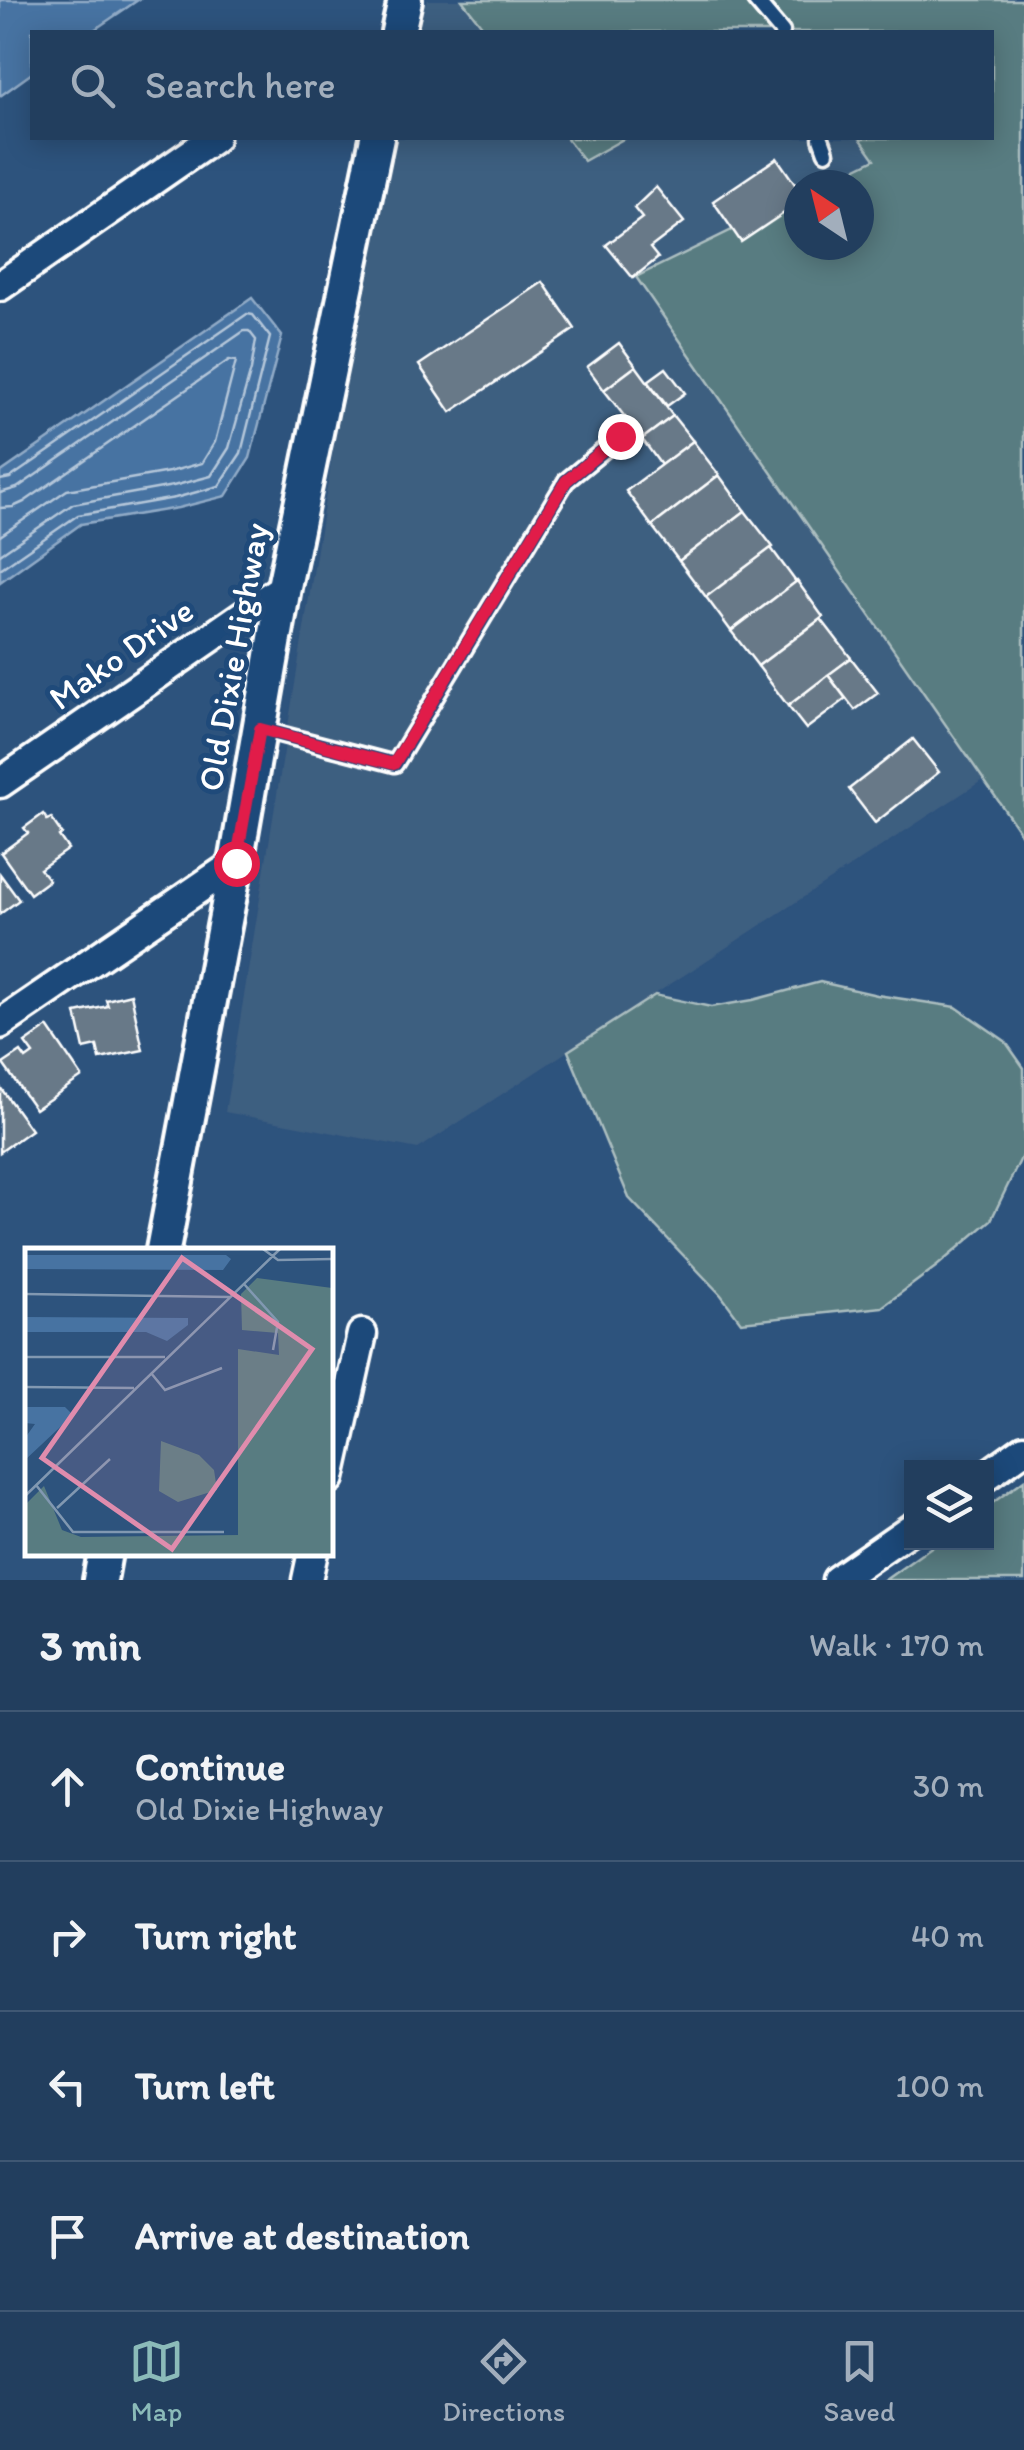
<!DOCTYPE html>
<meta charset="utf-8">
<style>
body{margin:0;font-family:Itim,sans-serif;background:#2a4564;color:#f1f3f6}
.controls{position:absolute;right:30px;bottom:30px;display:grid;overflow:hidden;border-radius:0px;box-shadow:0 5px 25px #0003}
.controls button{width:90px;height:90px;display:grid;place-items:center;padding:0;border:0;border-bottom:2px solid #3f5773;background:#223e5e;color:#f1f3f6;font:50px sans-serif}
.compass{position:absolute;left:784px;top:170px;width:90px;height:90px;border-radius:50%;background:#223e5e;box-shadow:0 5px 25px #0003;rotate:325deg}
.stop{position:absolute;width:30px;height:30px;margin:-22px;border:8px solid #e11d48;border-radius:50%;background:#fff}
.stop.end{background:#e11d48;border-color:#fff;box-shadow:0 2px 10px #0008}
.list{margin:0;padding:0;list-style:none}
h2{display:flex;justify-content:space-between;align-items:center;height:130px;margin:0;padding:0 40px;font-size:42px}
h2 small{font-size:32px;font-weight:400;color:#a2aebc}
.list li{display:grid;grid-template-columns:65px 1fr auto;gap:30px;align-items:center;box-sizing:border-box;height:150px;padding:0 40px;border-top:2px solid #3f5773}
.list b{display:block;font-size:38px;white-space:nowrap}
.list p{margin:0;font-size:32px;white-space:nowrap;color:#a2aebc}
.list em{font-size:32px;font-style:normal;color:#a2aebc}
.icon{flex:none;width:55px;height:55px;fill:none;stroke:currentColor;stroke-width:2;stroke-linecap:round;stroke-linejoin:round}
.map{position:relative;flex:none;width:1024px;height:1580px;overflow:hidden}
.search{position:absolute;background:#223e5e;box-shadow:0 5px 25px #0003;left:30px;right:30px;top:30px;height:110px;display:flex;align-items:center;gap:25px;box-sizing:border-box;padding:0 35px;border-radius:0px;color:#a2aebc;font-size:38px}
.sheet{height:730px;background:#223e5e}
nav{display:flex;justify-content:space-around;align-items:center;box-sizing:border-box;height:140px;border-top:2px solid #3f5773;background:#223e5e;font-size:28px;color:#a2aebc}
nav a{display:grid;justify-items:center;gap:5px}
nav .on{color:#8bbbb9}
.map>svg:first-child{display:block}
.built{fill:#3e5e80}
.green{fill:#587c81;stroke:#acbec0;stroke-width:2.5}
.water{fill:#4773a2;stroke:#91abc7;stroke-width:2.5}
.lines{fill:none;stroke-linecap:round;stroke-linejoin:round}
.shore{stroke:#b5c7da;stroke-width:2.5}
.building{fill:#677988;stroke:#fff;stroke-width:2.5}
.service-casing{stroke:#fff;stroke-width:21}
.minor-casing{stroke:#fff;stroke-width:35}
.tertiary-casing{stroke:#fff;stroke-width:40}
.service{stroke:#1f4a7a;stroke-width:14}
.minor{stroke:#1f4a7a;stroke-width:28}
.tertiary{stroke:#1f4a7a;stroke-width:32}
.route{stroke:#e11d48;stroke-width:12}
.labels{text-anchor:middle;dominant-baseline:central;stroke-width:10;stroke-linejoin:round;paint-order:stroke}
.street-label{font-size:35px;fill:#fff;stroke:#1f4a7a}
.inset-road{fill:none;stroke:#8198b1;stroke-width:2.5}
.view{fill:#e08cad;fill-opacity:0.15;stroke:#e08cad;stroke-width:5}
.inset-edge{fill:none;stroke:#fff;stroke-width:5}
</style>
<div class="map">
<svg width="1024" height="1580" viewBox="0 0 1024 1580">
<rect width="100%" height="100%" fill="#2d537d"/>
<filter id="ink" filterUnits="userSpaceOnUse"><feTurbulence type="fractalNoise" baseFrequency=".01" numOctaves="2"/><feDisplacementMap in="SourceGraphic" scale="20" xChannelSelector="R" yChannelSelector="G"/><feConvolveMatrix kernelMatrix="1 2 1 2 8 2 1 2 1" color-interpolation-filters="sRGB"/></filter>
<g filter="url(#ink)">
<g class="built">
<polygon points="428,0 462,0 487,32 413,32 417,13"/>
<polygon points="391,138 566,138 584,161 625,138 860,138 875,159 822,185 799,185 799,197 637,278 983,780 418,1149 225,1112 357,304"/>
</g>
<g class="green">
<polygon points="462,0 1024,0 1024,838 636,277 799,197 799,245 859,245 859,185 822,185 875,159 860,138 992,138 992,32 487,32"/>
<polygon points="566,138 625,138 584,161"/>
<polygon points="820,982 877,995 956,1007 1005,1041 1024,1068 1024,1152 991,1220 937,1266 882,1307 741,1322 721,1295 629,1198 568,1051 655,995 711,1007 753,1000"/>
<polygon points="1024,1480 1024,1580 885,1580 937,1543 986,1542 987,1507"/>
</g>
<g class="water">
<polygon points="0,0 138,0 91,32 32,32 32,73 0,96"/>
<polygon points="252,298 282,336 250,458 226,496 178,508 81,524 0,582 0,473"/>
</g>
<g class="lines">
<g class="shore">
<polyline points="0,480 10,478 247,314 253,315 270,337 241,453 219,486 175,498 78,515 0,569"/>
<polyline points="0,493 17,488 244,331 249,331 256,340 251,370 229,448 211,476 173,486 73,504 0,554"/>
<polyline points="0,508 13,507 24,502 229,360 236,361 215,442 202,463 169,472 67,490 0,536"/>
</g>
</g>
<g class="building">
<polygon points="777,158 799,190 799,203 741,242 713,201"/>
<polygon points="656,187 684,222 650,248 658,258 633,278 606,245 642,218 634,208"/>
<polygon points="543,282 575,329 451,412 419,365"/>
<polygon points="619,343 636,366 604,390 587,367"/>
<polygon points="636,366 673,416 642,439 604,390"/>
<polygon points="666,368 685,393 667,406 648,381"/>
<polygon points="673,416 693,441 661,465 642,439"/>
<polygon points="693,441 719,475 652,526 626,491"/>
<polygon points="719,475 745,511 679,561 652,526"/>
<polygon points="745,511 773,547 706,597 679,561"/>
<polygon points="771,548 796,582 731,631 706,597"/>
<polygon points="797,581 823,617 758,666 731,631"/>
<polygon points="821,619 851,658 788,706 758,666"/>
<polygon points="851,658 878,693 855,710 828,675"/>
<polygon points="828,675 846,699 806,729 788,706"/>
<polygon points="913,739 939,772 875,823 849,789"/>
<polygon points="43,814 47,820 51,818 62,834 59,836 68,849 40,869 49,880 30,894 1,853 28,833 24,828"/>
<polygon points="0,874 19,900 0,914"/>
<polygon points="131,994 143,1050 100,1059 97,1046 84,1049 76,1013 108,1006 106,1000"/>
<polygon points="48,1027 82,1077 35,1109 3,1064 21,1052 26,1059 33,1054 25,1043"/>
<polygon points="0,1087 31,1130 0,1152"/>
</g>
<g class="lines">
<defs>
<g id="service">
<polyline points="755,0 782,32"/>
<polyline points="821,138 826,152"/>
<polyline points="260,729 395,764 566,481 621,436"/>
</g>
<g id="minor">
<polyline points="0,286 214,138"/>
<polyline points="0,783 284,587"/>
<polyline points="0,1024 236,863"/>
<polyline points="986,1476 1024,1449"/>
<polyline points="330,1478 362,1334"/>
<polyline points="307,1580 313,1552"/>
<polyline points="837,1580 912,1528"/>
</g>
<g id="tertiary">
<polyline points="398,32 405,0"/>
<polyline points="163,1250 236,863 284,587 377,138"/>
<polyline points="100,1580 105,1552"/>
</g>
</defs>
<use href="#service" class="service-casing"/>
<use href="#minor" class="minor-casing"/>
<use href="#tertiary" class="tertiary-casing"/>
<use href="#service" class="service"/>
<use href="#minor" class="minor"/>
<use href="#tertiary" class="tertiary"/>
</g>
</g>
<g class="lines" filter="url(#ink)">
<polyline class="route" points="236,863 260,729 394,764 566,481 620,436"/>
</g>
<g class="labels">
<g class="street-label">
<text transform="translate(121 654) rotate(-35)">Mako Drive</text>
<text transform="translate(233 657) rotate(-80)">Old Dixie Highway</text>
</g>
</g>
<g transform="translate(25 1248)">
<rect width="308" height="308" fill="#2d537d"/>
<path d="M232 30 307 40V307H0V257L19 238 37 282 56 289 213 287V101L254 107 253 85 217 82 216 46ZM136 193 174 207 189 222 192 242 153 254 134 243Z" fill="#587c81"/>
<path d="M0 7H201L206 11 198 22 0 21ZM0 69 163 70V77L142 93 121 84H0ZM0 159H40L48 167 0 212V190L10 176 0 175Z" fill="#4773a2"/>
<path class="inset-road" d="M238 1 253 12 308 11M219 36 253 74 248 102M0 46 205 49M0 109H140M126 125 140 142 197 120M0 139 109 140M11 237 48 284H199M0 248 255 1M32 260 85 211"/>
<path class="view" d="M157 10 287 101 147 301 17 210Z"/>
<rect width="308" height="308" class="inset-edge"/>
</g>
</svg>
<div class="controls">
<button><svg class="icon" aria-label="layers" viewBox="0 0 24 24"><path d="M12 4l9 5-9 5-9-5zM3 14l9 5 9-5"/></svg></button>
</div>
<svg class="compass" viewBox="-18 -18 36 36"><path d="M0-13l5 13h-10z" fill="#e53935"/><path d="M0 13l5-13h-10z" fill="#a2aebc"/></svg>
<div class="stop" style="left:236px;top:863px"></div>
<div class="stop end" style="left:620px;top:436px"></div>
<div class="search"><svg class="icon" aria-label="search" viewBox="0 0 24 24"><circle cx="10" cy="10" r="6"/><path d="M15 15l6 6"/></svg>Search here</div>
</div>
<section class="sheet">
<h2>3 min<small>Walk · 170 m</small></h2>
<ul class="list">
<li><svg class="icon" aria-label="ahead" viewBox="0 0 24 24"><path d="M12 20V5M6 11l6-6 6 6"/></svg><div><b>Continue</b><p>Old Dixie Highway</p></div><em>30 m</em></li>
<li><svg class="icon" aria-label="right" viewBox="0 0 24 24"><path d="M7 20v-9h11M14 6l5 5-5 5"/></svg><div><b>Turn right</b></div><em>40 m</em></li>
<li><svg class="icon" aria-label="left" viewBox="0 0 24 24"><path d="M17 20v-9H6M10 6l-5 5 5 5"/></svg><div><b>Turn left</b></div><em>100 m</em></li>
<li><svg class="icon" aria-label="arrive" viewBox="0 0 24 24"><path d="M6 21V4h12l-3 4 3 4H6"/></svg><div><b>Arrive at destination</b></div></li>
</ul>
</section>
<nav>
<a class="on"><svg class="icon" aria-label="map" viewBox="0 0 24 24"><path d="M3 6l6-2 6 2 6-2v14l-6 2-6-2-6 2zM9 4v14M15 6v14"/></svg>Map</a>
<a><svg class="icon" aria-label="directions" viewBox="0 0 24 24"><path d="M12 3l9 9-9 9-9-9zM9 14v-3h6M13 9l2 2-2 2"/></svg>Directions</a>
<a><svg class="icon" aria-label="saved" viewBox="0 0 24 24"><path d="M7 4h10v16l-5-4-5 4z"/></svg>Saved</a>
</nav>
